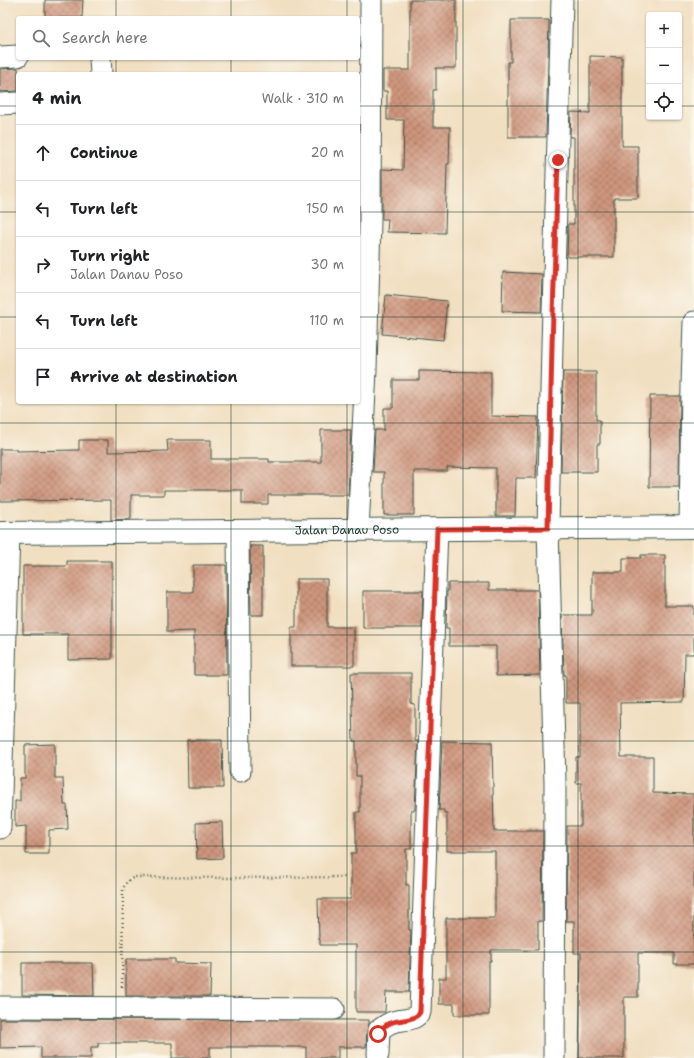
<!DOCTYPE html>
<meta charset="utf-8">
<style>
body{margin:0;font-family:"Shantell Sans",sans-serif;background:#f2f2f2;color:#202124}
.controls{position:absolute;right:12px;top:12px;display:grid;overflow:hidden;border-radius:4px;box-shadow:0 1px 3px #0004}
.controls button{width:36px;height:36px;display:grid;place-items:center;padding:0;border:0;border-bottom:1px solid #e0e0e0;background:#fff;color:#202124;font:20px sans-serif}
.stop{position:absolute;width:12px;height:12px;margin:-9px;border:3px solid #d93025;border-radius:50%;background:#fff}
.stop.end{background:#d93025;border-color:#fff;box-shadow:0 1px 4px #0008}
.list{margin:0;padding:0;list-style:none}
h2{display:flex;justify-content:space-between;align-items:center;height:52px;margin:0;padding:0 16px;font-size:17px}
h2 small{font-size:13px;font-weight:400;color:#757577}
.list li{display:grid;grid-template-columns:26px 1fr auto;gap:12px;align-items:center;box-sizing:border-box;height:56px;padding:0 16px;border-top:1px solid #e0e0e0}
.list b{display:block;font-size:15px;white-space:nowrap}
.list p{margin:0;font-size:13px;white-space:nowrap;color:#757577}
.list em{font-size:13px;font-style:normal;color:#757577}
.icon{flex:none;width:22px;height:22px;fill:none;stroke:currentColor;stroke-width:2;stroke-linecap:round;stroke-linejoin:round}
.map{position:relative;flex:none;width:694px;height:1058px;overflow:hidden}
.search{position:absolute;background:#fff;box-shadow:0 1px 3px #0004;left:16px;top:16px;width:344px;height:44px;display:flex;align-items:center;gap:10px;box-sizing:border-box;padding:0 14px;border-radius:4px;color:#757577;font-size:15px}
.panel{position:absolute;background:#fff;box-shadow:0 1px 3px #0004;left:16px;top:72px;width:344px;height:332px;border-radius:4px}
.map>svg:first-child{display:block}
.building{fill:url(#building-cross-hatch)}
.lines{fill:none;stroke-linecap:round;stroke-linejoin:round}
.street-casing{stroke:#3e5549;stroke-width:23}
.secondary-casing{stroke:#3e5549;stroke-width:24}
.path{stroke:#3e5549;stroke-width:2.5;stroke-dasharray:1 3;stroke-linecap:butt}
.street{stroke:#fff;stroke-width:21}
.secondary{stroke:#fff;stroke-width:22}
.route{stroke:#d93025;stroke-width:5}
.grid{fill:none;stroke:#1f3d34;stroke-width:1;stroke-opacity:0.55}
.labels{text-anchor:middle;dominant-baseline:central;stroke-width:3.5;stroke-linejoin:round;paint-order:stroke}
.street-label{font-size:12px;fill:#1f3d34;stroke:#fbf7ec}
</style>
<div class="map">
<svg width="694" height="1058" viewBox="0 0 694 1058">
<defs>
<pattern id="building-cross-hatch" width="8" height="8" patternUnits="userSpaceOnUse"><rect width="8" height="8" fill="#cf957d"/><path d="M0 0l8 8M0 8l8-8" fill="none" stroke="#a77b67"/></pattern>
</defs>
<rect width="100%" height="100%" fill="#fbf7ec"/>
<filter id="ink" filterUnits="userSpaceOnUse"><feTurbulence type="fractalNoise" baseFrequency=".025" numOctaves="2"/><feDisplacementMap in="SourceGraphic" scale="8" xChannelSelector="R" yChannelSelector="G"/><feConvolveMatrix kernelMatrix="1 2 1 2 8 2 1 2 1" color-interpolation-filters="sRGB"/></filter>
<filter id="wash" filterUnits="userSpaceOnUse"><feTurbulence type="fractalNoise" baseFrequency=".012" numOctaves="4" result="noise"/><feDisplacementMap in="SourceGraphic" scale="16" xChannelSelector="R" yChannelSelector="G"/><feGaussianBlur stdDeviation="0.9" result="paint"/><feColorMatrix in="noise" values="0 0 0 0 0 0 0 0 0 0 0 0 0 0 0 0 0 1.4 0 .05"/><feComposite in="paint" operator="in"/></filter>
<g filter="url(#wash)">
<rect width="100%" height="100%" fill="#f1dfc1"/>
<g id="blocks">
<g class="building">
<polygon points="45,0 83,0 82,18 45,18"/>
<polygon points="410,0 456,0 456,68 436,68 436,90 433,90 433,127 450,127 449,164 447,164 445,233 387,232 388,219 382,219 382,169 403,170 404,120 387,120 387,91 383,91 383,70 410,70"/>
<polygon points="511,20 549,20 546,137 508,137 508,62 511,62"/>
<polygon points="590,56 622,57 622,146 638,146 638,198 614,198 614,257 567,257 568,224 574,224 574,137 570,137 571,112 590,113"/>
<polygon points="18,68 18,91 0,92 0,69"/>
<polygon points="503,272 542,274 541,312 502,311"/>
<polygon points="386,295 447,301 443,340 382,334"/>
<polygon points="419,371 491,372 491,416 538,417 536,478 516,478 515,516 496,516 496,468 447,467 447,471 414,471 414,515 384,515 384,472 373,472 375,430 384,430 384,408 393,408 393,380 419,380"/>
<polygon points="563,372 596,372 596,420 600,420 600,444 597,444 597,472 561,472"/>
<polygon points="650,396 680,396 679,487 649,487"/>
<polygon points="321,430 351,430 348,495 268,495 268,504 242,504 242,490 164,490 164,495 131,495 131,519 111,520 111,500 0,501 0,449 16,449 16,451 79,450 79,440 108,440 108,452 168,451 167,440 211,440 211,459 269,459 269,462 321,462"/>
<polygon points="250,546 263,546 263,615 251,615"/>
<polygon points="641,555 665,555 665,606 694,606 694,654 685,654 684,702 620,703 621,757 653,757 653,793 694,794 694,964 674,964 674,953 638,953 638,997 624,997 624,1058 579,1058 581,953 574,953 574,921 566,921 567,826 581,826 581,783 576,783 576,757 580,757 580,703 566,703 566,675 564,675 562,615 592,615 592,572 623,572 623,558 641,558"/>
<polygon points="67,561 112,561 112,659 68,660 68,634 23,634 23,566 67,566"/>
<polygon points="193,565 226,565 227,675 194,675 194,631 167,632 167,592 193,592"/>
<polygon points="296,579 327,579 327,627 354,627 354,666 291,666 291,627 296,627"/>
<polygon points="448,583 489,583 489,590 538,590 540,675 496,676 496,646 449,646 449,628 446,628 447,591 448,591"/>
<polygon points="363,591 423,591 422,628 363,628"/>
<polygon points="351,673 411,673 411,704 415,705 415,741 418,741 415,810 411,810 411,849 406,849 406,885 409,885 409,930 411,930 409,992 386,992 385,1012 356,1012 356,945 320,945 320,939 319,939 318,899 351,899 351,853 356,853 356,812 360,812 360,776 356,776 356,741 353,741"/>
<polygon points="187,740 222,740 223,788 188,788"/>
<polygon points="442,741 492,742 494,831 543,831 542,921 538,921 538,950 491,950 491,961 489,961 489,1015 454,1015 454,1004 439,1004 439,978 446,978 446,918 495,918 495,851 447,851 447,813 444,813 444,810 439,810"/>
<polygon points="55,744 55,778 63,778 64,805 67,805 68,829 49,830 49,854 26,854 26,826 15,827 15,801 20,801 20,778 25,778 25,745"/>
<polygon points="222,822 223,858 197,859 196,823"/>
<polygon points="126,959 175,959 175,963 211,964 210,996 126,996"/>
<polygon points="22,963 93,963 94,996 22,995"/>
<polygon points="0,1019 369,1020 369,1024 367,1030 366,1047 338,1047 338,1058 306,1058 306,1047 210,1047 210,1058 172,1058 172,1043 98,1043 98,1047 91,1047 91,1058 41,1058 41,1047 0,1048"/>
</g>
</g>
</g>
<g filter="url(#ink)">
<use href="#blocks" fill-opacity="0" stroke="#3e5549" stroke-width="1"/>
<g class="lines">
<defs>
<g id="street">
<polyline points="0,57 18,56"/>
<polyline points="100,58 101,74"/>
<polyline points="0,104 18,103"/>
<polyline points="690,527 692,385 694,322"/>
<polyline points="358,530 366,370 370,221 371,0"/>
<polyline points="238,531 240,771"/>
<polyline points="0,828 9,533"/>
<polyline points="0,1007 334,1009"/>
<path d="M378 1055 379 1030C384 1027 388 1023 393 1022 402 1019 415 1021 420 1012L437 529"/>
<polyline points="554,1058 555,783 548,528 552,345 562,0"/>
</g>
<g id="secondary">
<path id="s1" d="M0 533 694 527"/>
</g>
</defs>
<use href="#street" class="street-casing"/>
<use href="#secondary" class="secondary-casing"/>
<path class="path" d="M122 987 123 889C126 882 128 880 135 877L238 878 345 877"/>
<use href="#street" class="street"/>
<use href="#secondary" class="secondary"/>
</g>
</g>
<g class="lines" filter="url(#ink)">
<path class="route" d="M378 1034 379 1030C384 1027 388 1023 393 1022 402 1019 415 1021 420 1012L437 529 548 528 552 345 558 160"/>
</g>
<path class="grid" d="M116 0V18M231 0V18M347 0V18M463 0V1058M578 0V1058M116 58V74M231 58V74M347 58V74M0 106H18M358 106H649M679 106H694M0 212H18M358 212H694M0 317H18M358 317H694M116 402V1058M231 402V1058M347 402V1058M0 423H694M0 529H694M0 635H694M0 741H694M0 846H694M0 952H694"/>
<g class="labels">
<g class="street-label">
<text stroke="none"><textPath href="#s1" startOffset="347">Jalan Danau Poso</textPath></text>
</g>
</g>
</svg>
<div class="controls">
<button>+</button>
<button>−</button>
<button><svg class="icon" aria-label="locate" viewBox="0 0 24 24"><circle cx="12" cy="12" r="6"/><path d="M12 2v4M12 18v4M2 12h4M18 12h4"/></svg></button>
</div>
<div class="stop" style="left:378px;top:1034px"></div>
<div class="stop end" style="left:558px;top:160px"></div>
<div class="search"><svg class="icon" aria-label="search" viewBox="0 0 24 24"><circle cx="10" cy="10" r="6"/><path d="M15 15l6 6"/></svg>Search here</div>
<section class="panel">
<h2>4 min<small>Walk · 310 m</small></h2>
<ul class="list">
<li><svg class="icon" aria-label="ahead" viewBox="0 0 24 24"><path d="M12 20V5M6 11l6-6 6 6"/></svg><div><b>Continue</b></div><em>20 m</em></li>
<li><svg class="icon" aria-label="left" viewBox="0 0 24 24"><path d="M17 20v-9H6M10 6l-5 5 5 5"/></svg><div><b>Turn left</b></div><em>150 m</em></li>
<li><svg class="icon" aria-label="right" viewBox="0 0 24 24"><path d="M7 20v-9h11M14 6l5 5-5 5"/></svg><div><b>Turn right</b><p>Jalan Danau Poso</p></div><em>30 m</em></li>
<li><svg class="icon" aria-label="left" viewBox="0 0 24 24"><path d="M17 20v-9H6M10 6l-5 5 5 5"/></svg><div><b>Turn left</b></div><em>110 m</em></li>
<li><svg class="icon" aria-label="arrive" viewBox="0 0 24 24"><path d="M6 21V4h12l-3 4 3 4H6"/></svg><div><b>Arrive at destination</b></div></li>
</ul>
</section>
</div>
